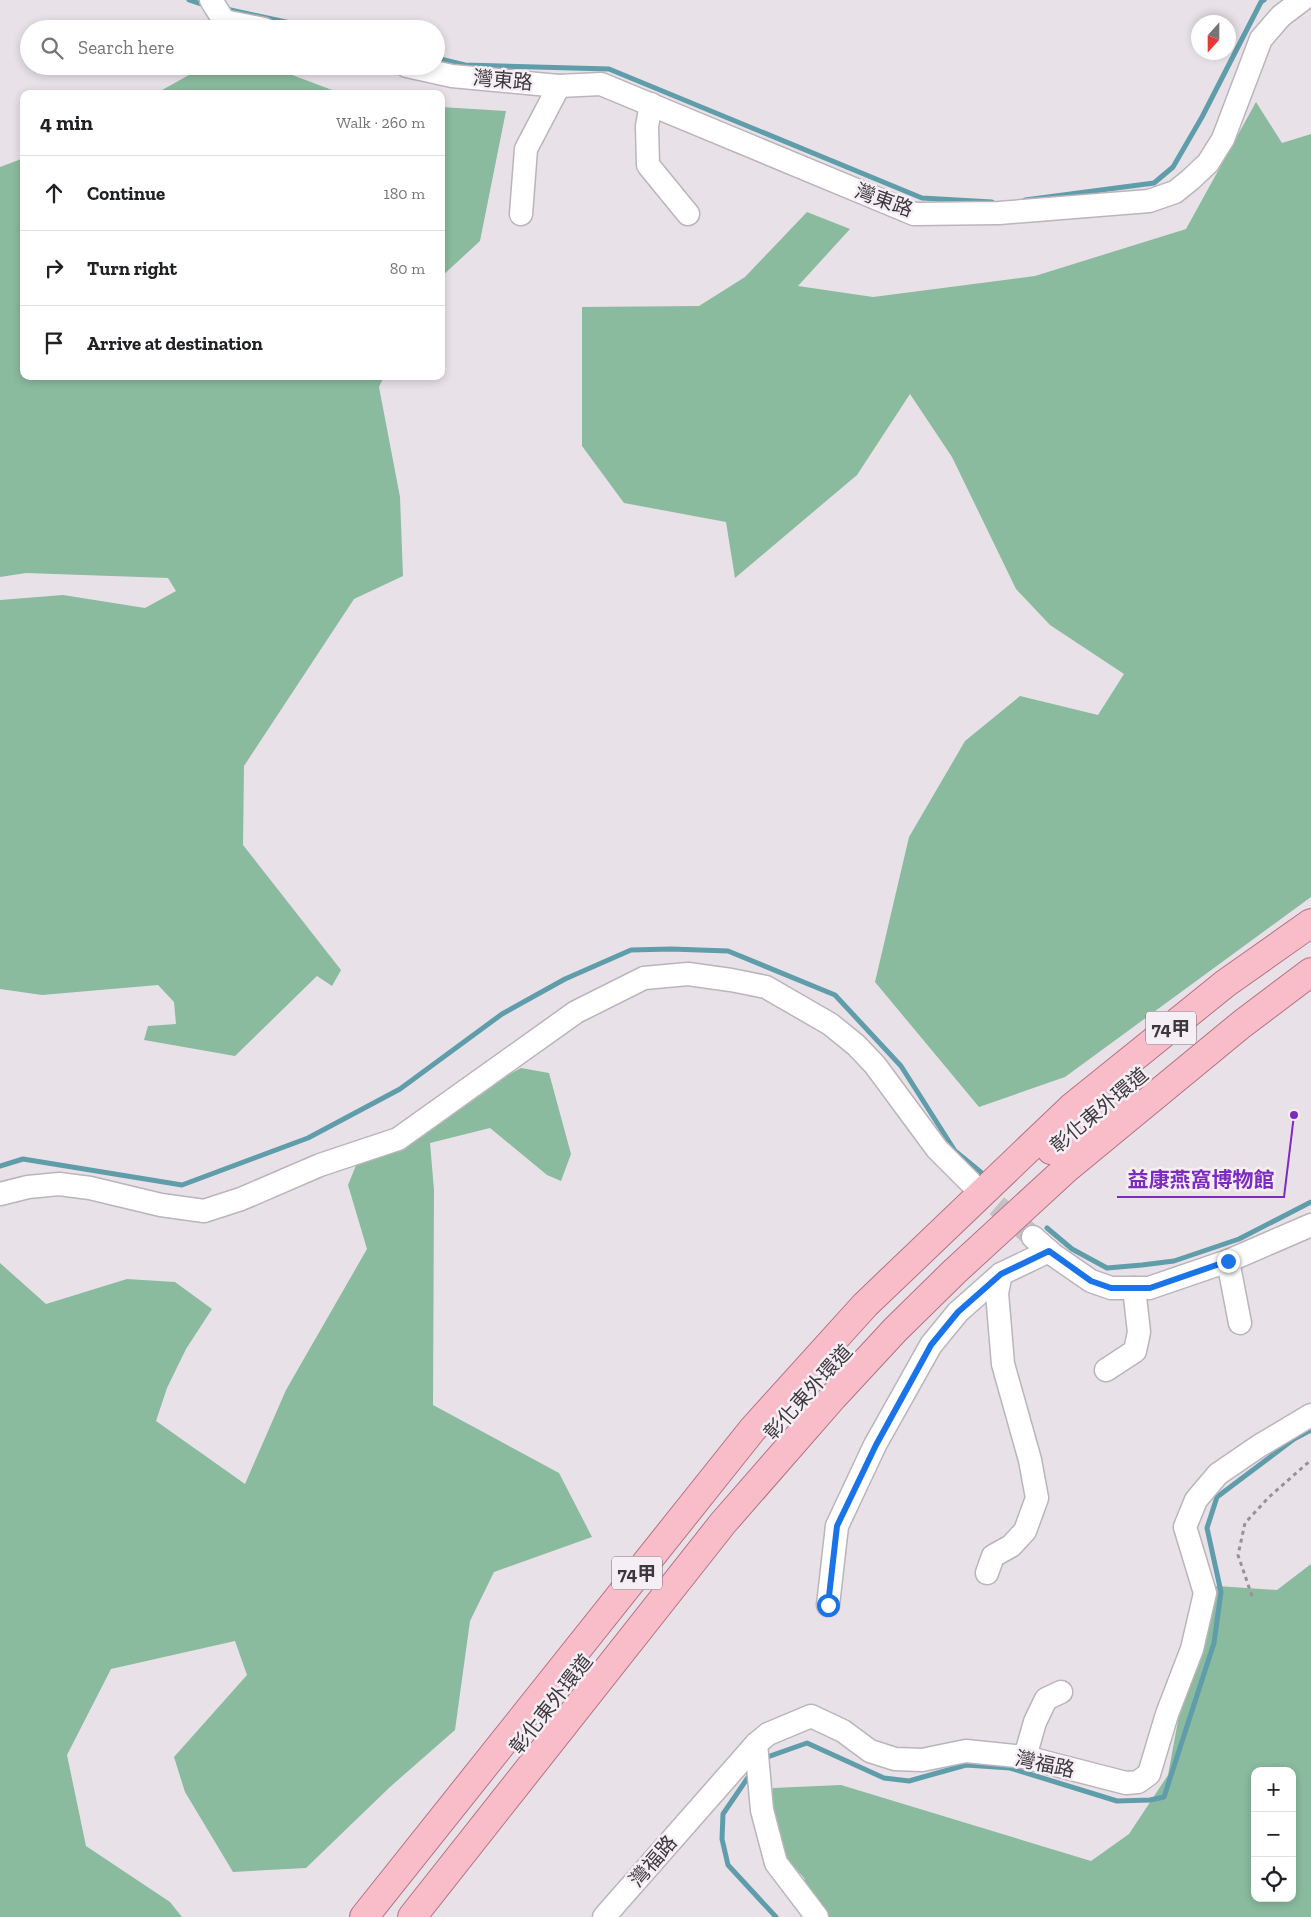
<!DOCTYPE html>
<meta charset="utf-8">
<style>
body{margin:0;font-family:"Zilla Slab","Noto Sans TC",serif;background:#f6f6f6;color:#202124}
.controls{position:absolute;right:15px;bottom:15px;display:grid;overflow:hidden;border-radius:10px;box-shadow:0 2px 8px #0003}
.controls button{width:45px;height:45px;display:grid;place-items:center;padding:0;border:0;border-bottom:1px solid #e0e0e0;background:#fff;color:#202124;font:25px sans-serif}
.compass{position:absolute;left:1191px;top:15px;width:45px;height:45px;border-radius:50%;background:#fff;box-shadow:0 2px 8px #0003;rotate:201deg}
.stop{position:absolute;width:15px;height:15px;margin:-11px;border:4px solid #1a73e8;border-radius:50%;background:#fff}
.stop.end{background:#1a73e8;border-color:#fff;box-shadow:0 1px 5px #0008}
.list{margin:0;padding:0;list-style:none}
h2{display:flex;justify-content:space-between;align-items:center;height:65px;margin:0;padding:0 20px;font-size:21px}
h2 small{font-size:16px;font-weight:400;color:#757577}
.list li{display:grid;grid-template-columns:32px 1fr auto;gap:15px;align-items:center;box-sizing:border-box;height:75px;padding:0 20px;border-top:1px solid #e0e0e0}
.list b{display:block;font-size:19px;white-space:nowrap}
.list em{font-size:16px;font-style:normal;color:#757577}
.icon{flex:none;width:28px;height:28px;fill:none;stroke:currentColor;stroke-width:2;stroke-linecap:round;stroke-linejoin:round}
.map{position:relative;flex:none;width:1311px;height:1917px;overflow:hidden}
.search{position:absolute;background:#fff;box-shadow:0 2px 8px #0003;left:20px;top:20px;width:425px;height:55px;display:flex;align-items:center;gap:12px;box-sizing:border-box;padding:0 18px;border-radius:28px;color:#757577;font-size:19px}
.panel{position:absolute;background:#fff;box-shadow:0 2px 8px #0003;left:20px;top:90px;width:425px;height:290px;border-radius:10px}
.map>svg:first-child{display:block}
.forest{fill:#8abb9f;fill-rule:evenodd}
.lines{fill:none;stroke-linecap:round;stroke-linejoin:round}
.stream{stroke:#5f9daa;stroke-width:5}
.minor-tunnel{stroke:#c6bfc6;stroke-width:22;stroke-dasharray:22 11;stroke-linecap:butt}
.minor-casing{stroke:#bbb4bb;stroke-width:25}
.major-casing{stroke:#b47282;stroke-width:30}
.path{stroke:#989297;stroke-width:3;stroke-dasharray:4 4;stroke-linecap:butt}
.minor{stroke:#fff;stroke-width:22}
.major{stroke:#f9bdca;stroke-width:28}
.route{stroke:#1a73e8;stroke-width:6}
.labels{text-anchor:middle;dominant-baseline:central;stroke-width:5;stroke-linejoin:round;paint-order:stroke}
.shield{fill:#f6eef5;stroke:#746f74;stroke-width:1}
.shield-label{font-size:19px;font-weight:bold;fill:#3c393c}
.street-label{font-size:20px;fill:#3c393c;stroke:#f6eef5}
.leader{fill:none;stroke:#7b2cbf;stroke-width:2}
.callout-dot{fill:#7b2cbf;stroke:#f6eef5;stroke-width:2}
.callout-label{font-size:21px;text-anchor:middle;font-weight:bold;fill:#7b2cbf;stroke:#f6eef5;stroke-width:5;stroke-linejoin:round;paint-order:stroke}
</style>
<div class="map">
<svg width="1311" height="1917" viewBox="0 0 1311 1917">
<rect width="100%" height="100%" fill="#e9e1e8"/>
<g class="forest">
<polygon points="205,66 268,66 343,94 155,94"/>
<polygon points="1256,102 1282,143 1311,134 1311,897 1065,1077 979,1107 875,982 909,837 965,741 1020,696 1098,715 1124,674 1050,625 1016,589 952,457 910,394 857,475 735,578 726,522 624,503 582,446 582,307 699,306 745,277 807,212 850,229 798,286 873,297 1035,276 1186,229"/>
<polygon points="441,107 506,111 480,241 441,277"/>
<polygon points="24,158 24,376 384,376 379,387 400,497 403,576 354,599 244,766 243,845 341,970 332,986 317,976 235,1056 144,1040 148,1026 176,1024 174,1002 158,985 42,995 0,989 0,600 63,595 145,608 176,591 168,578 26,573 0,577 0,167"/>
<polygon points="521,1068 549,1073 571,1154 561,1181 547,1175 490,1128 430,1143 434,1190 433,1405 559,1473 592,1537 494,1572 470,1621 455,1730 390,1787 306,1868 233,1872 185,1792 174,1757 247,1675 235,1641 111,1669 67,1755 86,1846 170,1902 182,1917 0,1917 0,1263 46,1304 127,1279 175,1282 212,1309 186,1349 167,1388 156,1421 245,1484 286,1390 367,1249 348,1185 359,1158 406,1130"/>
<path d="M1311 1564V1917H815L804 1878 751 1818 773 1788 841 1785 1091 1861 1129 1834 1168 1775 1203 1585 1277 1590ZM1255 1771H1292V1898H1255Z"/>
</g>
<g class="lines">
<g class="stream">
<polyline points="189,0 207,6"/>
<polyline points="226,9 318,29"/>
<polyline points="436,58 465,65 609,69 922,198 992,202"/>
<polyline points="1025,200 1154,183 1173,167 1202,117 1261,2 1264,0"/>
<polyline points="0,1166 23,1159 182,1185 308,1138 400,1089 502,1014 565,979 631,950 671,949 728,951 835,995 901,1066 955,1151 983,1174"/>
<polyline points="1047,1228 1072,1249 1107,1268 1142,1265 1174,1261 1239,1239 1311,1202"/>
<polyline points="762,1759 807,1743 884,1778 909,1781 966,1765 1010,1768 1117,1801 1150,1800 1164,1797 1214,1643 1221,1592 1207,1528 1217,1497 1294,1439 1311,1430"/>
<polyline points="751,1773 723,1814 722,1839 728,1865 776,1917"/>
</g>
<polyline class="minor-tunnel" points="972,1184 1033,1237"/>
<defs>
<g id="minor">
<polyline points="211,0 224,21 264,29"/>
<polyline points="407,66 452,76 559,86 601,84 914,214 999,213 1149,201 1175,192 1190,180 1208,163 1223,139 1261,39 1281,16 1302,0"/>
<polyline points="651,104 647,126 648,165 688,214"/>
<polyline points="521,214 526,149 559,86"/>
<polyline points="0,1194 28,1187 59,1184 90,1188 161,1205 204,1211 241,1199 320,1165 398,1139 576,1012 644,978 688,974 731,980 766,987 830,1024 856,1045 875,1065 937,1149 972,1184"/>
<polyline points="1033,1237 1052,1254 1091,1281 1111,1288 1149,1288 1228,1261 1311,1225"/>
<polyline points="1228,1261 1240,1323"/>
<polyline points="1106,1370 1135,1351 1139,1332 1134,1288"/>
<polyline points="987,1573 993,1556 1011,1546 1025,1531 1037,1498 1030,1460 1003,1364 997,1293 1001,1274 1049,1251"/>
<polyline points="828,1605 837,1526 875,1445 931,1345 958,1312 1001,1274"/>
<polyline points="756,1744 762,1810 776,1863 817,1917"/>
<polyline points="1025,1757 1035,1722 1046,1699 1061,1692"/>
<polyline points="604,1917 756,1744 768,1734 811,1716 843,1731 870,1751 895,1759 922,1760 966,1751 1025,1757 1126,1783 1138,1782 1149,1774 1167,1714 1192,1649 1205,1593 1185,1527 1196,1500 1218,1474 1259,1446 1311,1415"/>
</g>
<g id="major">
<polyline points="1051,1150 1121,1091"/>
<polyline points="364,1917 752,1430 865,1305 1071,1108 1226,983 1311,923"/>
<polyline points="412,1917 723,1523 833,1397 895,1330 954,1272 1066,1169 1242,1024 1311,972"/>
</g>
</defs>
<use href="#minor" class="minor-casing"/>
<use href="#major" class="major-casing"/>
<polyline class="path" points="1252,1596 1238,1555 1245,1523 1269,1497 1311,1460"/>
<use href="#minor" class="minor"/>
<use href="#major" class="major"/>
</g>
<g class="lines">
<polyline class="route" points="828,1605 837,1526 876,1445 931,1345 958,1312 1001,1274 1049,1251 1091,1281 1111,1288 1150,1288 1228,1261"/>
</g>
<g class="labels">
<g class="shield">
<rect x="1146" y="1011.5" width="50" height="33" rx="4"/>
<rect x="612" y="1556.5" width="50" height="33" rx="4"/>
</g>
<g class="shield-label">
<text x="1171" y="1028">74甲</text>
<text x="637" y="1573">74甲</text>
</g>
<g class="street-label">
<text transform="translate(503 80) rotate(5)">灣東路</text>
<text transform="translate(884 200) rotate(20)">灣東路</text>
<text transform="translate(1099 1110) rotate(-40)">彰化東外環道</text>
<text transform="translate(808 1392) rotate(-48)">彰化東外環道</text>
<text transform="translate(551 1704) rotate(-52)">彰化東外環道</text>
<text transform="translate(1045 1764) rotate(12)">灣福路</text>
<text transform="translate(653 1861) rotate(-49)">灣福路</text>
</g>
</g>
<path class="leader" d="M1294 1115L1284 1197H1117"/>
<circle class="callout-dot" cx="1294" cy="1115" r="5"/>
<g class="callout-label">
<text x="1201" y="1187">益康燕窩博物館</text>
</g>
</svg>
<div class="controls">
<button>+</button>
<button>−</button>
<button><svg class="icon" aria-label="locate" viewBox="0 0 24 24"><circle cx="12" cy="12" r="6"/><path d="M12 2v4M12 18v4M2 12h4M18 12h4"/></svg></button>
</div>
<svg class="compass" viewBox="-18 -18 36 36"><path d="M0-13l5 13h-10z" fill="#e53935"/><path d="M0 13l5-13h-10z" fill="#757577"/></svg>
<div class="stop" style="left:828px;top:1605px"></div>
<div class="stop end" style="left:1228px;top:1261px"></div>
<div class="search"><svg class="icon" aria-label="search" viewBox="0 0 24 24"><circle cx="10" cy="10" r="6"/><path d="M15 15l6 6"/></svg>Search here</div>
<section class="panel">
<h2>4 min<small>Walk · 260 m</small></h2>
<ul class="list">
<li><svg class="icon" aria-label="ahead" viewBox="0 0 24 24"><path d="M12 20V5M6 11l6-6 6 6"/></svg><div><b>Continue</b></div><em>180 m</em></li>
<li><svg class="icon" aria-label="right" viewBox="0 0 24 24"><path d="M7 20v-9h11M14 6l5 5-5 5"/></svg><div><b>Turn right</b></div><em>80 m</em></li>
<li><svg class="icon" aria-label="arrive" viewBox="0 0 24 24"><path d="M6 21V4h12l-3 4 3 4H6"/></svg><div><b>Arrive at destination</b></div></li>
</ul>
</section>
</div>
